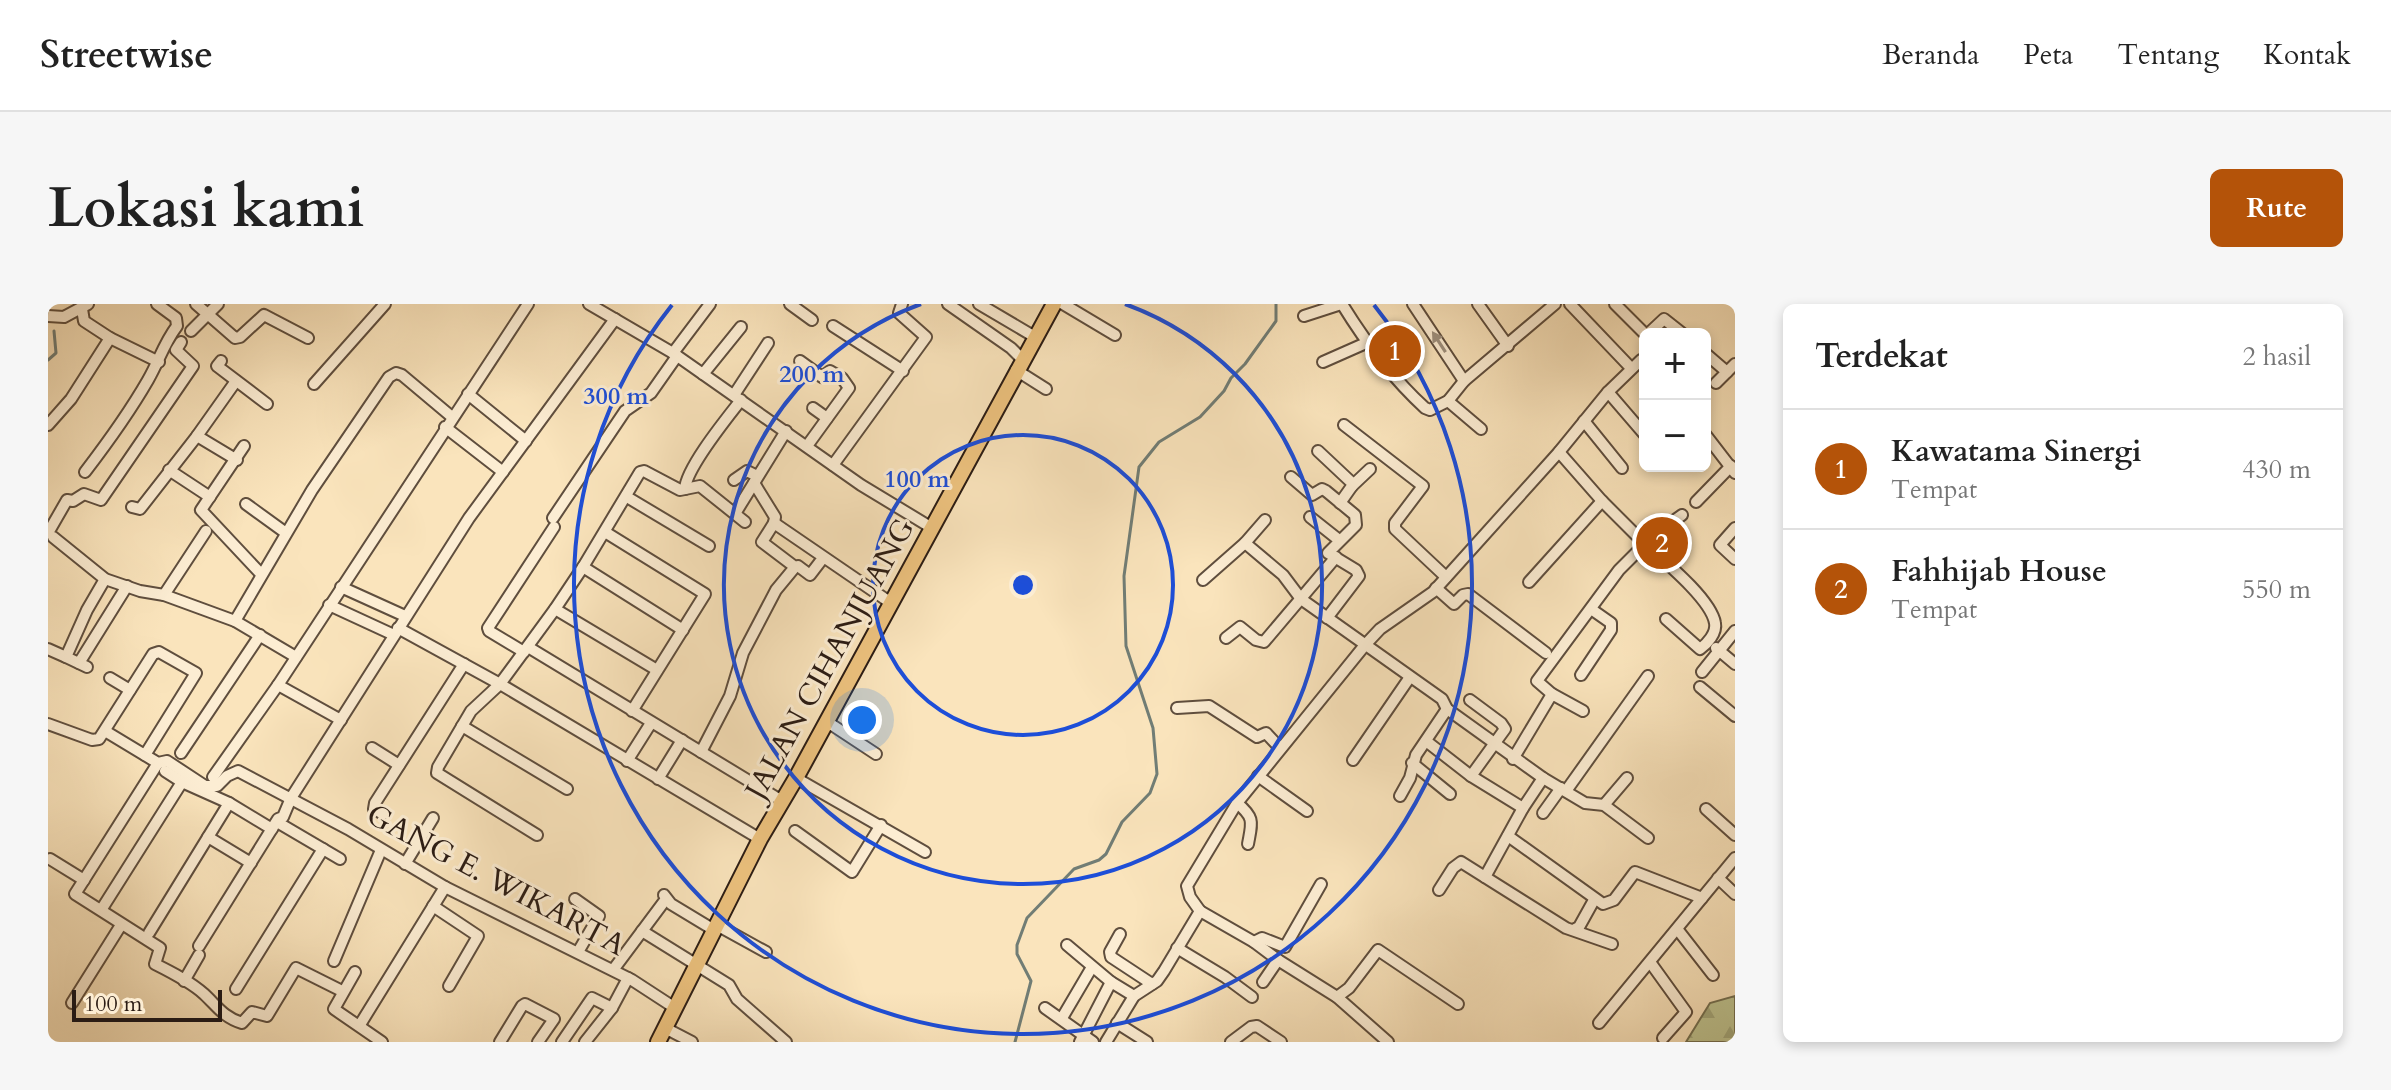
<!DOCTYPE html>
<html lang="id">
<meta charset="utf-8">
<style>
body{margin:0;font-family:Cardo,serif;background:#f6f6f6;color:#222}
.controls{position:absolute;right:24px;top:24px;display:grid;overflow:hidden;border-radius:12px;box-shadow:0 4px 12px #0003}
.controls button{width:72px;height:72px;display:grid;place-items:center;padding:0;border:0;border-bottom:2px solid #e0e0e0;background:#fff;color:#222;font:40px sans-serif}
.scale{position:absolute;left:24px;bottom:20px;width:150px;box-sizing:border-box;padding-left:8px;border:4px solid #2b1c14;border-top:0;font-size:22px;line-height:28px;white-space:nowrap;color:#2b1c14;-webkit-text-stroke:6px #fcedd3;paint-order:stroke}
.you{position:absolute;left:814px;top:416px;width:28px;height:28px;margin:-20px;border:6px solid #fff;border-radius:50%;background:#1a73e8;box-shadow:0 0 0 12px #1a73e833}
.badge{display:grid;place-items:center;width:52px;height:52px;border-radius:50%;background:#b45309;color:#fff;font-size:26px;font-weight:700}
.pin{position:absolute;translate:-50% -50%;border:4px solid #fff;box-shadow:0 2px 8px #0006}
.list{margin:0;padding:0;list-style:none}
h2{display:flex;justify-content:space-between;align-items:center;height:104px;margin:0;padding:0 32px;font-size:34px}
h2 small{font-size:26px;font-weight:400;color:#767676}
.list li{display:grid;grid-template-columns:52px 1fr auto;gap:24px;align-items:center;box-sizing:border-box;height:120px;padding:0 32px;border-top:2px solid #e0e0e0}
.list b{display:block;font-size:30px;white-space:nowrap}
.list p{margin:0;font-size:26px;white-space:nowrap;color:#767676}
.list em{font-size:26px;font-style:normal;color:#767676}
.map{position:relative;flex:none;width:1687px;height:738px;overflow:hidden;border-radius:12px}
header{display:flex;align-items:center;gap:48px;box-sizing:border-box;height:112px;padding:0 40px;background:#fff;border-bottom:2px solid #e0e0e0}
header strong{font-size:38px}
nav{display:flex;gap:44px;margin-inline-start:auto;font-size:28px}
.intro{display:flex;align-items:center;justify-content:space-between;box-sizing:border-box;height:192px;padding:0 48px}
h1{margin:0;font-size:56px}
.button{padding:20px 36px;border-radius:12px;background:#b45309;color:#fff;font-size:28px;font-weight:700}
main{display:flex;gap:48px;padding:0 48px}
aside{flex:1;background:#fff;border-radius:12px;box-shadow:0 4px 12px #0003}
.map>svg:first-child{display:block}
.forest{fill:url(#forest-firs);stroke:#747052;stroke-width:2}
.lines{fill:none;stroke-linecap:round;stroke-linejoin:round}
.stream{stroke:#717d75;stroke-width:3}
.minor-casing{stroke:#5f4e3e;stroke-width:14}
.major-casing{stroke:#2b1c14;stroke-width:18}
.minor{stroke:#fcedd3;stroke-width:10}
.major{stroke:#edc27e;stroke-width:14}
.oneway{fill:#9e8f7d}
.ring{fill:none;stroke:#1d4ed8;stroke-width:4}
.labels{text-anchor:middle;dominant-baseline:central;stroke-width:6;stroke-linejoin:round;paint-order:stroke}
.street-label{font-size:30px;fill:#2b1c14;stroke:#fcedd3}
.centre{fill:#1d4ed8;stroke:#fcedd3;stroke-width:4}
.ring-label{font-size:24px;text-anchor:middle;font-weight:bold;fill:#1d4ed8;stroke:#fcedd3;stroke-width:6;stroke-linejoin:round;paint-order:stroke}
</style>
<header>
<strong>Streetwise</strong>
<nav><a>Beranda</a><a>Peta</a><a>Tentang</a><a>Kontak</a></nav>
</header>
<div class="intro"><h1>Lokasi kami</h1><a class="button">Rute</a></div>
<main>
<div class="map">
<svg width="1687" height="738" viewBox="0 0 1687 738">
<defs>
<pattern id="forest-firs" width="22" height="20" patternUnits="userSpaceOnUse" patternTransform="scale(2)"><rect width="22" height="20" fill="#bec491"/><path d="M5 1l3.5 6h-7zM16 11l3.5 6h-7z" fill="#a3a87c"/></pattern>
</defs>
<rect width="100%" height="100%" fill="#fae4bc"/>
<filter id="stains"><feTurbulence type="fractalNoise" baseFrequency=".0025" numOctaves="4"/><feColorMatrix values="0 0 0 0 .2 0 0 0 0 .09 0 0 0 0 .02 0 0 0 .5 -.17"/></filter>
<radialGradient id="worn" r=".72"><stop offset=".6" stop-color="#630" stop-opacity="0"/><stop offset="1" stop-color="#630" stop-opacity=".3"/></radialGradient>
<polygon class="forest" points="1687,692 1687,738 1638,738 1662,699"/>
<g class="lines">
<g class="stream">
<polyline points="0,56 8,49 6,27"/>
<polyline points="967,738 983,677 969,650 969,641 979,614 1026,565 1051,556 1058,550 1074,518 1102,489 1109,470 1105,424 1078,342 1076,272 1091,163 1111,138 1152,113 1176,87 1183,74 1197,60 1228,17 1228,0"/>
</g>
<defs>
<g id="minor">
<polyline points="148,0 187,34 192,33 216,11 260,34"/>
<polyline points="541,0 625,49 813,181 884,224"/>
<polyline points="742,0 764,16"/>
<polyline points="900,0 963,44 974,55"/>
<polyline points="931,0 987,33"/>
<polyline points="1015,0 1067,31"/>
<path d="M1294 0C1318 39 1343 73 1377 104L1382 106 1400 97 1416 77 1507 0"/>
<polyline points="1365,0 1416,77"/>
<polyline points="1430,0 1460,42"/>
<polyline points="1522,0 1583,64"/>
<polyline points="1567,0 1597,30"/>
<polyline points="34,5 36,17 62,34 111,58"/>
<polyline points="0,12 16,13 40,0"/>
<polyline points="1256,12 1293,0"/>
<polyline points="785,22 855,67"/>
<polyline points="143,27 170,0"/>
<polyline points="1600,30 1616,15 1635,30"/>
<polyline points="625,49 662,0"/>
<polyline points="1657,49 1679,68"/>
<polyline points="173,57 169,62 219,100"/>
<polyline points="752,57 774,73 782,67 794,74 801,84 759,142"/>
<polyline points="1275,58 1318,39"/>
<polyline points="968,66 998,85"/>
<polyline points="655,70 693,23"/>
<polyline points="188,77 149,132 189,156"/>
<polyline points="1668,79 1687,60"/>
<polyline points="266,80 337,0"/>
<polyline points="1560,88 1597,131"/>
<polyline points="420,90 478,137"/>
<polyline points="686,91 720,39"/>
<polyline points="1400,97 1433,125"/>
<polyline points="765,104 779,114"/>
<polyline points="1536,117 1574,164"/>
<polyline points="0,121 23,95 62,34"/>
<polyline points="1296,121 1375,182 1347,219 1347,225 1398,273"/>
<polyline points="397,123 455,168"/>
<polyline points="1657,130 1687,169"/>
<polyline points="196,142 153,206 213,270"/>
<polyline points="1270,147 1303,178 1304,182 1292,199"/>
<polyline points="1511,148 1554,197 1597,240 1606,231 1634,211"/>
<polyline points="785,161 878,33 851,9 854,0"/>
<polyline points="121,166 162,193"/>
<path d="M37 168C60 138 81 109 100 76 111 57 116 39 129 22L128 14 109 0"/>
<polyline points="1243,173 1264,191 1274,185 1278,187 1307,211 1308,221 1280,249 1308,266 1311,272 1279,314"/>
<polyline points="686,176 699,167 709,172"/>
<polyline points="706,179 727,213 726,219"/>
<polyline points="1304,182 1322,165"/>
<path d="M637 185C638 164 679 114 693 96"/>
<polyline points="579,193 661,242"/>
<polyline points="1648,198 1683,162"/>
<polyline points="198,200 238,229"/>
<polyline points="84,203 92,205 149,132"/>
<polyline points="688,208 738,127"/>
<polyline points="1262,213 1291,236"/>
<polyline points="505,214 577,107 603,89 629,52"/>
<polyline points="1217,216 1197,239 1235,271 1253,295 1394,395 1399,405 1495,474 1537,499 1556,501 1600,534"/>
<polyline points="1687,224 1672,241 1687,255"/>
<polyline points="557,228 657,290 584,407"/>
<polyline points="0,229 19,196 25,197 36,190 53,196 145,62 128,46 133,38"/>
<polyline points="5,233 57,275 92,287 116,291 187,317 248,353"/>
<polyline points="775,254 762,271 750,262 747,263 714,238 726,219 843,299"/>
<polyline points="535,263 635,326"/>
<polyline points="1155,276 1197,239"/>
<polyline points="1481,278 1554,197"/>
<polyline points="293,283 357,312"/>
<polyline points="1388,284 1406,300 1415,291 1420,290 1498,349"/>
<polyline points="116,291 158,227"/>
<polyline points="281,301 346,331"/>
<polyline points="507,305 609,366"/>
<polyline points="187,317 264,186 341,73 348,69 354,71 404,113"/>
<polyline points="350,324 452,380 712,535"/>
<polyline points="1178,334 1192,323 1208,336 1216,338 1288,253"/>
<polyline points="480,343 734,497"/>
<polyline points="1668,344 1687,360"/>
<polyline points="0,345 18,353"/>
<polyline points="476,348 441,327 440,324 506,223"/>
<polyline points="31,359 79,282"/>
<polyline points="39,363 18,353 39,306 57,275"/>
<polyline points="1654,368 1687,327"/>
<polyline points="1533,371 1563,326 1563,319 1543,305"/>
<polyline points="62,374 82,386"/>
<polyline points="230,381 293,416"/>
<polyline points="1652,383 1687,412"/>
<path d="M1504 390 1489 377 1571 266 1597 240C1615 256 1663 295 1667 319 1669 329 1659 340 1652 345L1618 315"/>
<polyline points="1422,396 1453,419 1457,425 1423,472"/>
<polyline points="1129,404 1161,402 1209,433 1218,429 1232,444"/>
<polyline points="778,417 828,450"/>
<polyline points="0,420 44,436 51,435 105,350 111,348 148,369 97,451"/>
<polyline points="414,422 519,485"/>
<polyline points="57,427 110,459 119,457 157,482 169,482 179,472 190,467 300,525 397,583 584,676 627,704"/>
<polyline points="1378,437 1423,472 1475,504"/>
<polyline points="324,444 351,461"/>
<polyline points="653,448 682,392 695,349 728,286 747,263"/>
<polyline points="133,449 212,331"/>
<polyline points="1465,455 1504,390 1535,407"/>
<polyline points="1305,456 1362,373"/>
<polyline points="579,457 603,419"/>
<path d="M110 459 27 590 112 644 107 660C123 668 143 678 156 690 169 702 175 713 194 719L204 708 219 712 248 664 294 687"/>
<polyline points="1364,459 1402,490"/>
<polyline points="117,467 134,478 181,499 224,525"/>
<polyline points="1210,472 1259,507"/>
<polyline points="165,473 230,381 480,0"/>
<polyline points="748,474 877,548"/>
<polyline points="610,475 634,436"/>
<polyline points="1518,487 1600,372"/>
<polyline points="1352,492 1362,474 1368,451 1399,405"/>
<path d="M1189 499C1207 514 1204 518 1200 540"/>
<polyline points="1556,501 1579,474"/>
<polyline points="1658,505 1687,531"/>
<polyline points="1495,509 1513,484"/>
<polyline points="335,510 326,505 327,499 416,360"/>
<polyline points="229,518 292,555"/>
<polyline points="747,527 804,568 833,521"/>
<polyline points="489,531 389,469 390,463 423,407 452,380 507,305 535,263 592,168 596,167 632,186 652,182 697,218"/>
<polyline points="1460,532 1555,600 1566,596 1587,568 1654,594"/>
<polyline points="160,533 203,559"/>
<polyline points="2,555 36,576"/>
<polyline points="357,560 385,514"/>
<polyline points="1437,573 1475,504 1495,474"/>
<polyline points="1670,574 1687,590"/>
<polyline points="1391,586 1405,564 1413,558 1518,624 1564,640"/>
<polyline points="616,591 623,600 666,626"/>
<polyline points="527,595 551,612 530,648"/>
<polyline points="385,602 430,632 401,682"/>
<polyline points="55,603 134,478"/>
<polyline points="1152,607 1206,638 1230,656 1289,693 1340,738"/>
<polyline points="669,621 718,648"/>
<polyline points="1527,625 1531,623 1546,596"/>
<polyline points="1630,626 1665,671"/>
<polyline points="594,627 681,681 689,695 738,738"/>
<polyline points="101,629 181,499"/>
<polyline points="1072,630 1062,648 1063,653 1104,680"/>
<polyline points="1206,638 1214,634 1237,643 1273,580"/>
<polyline points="1019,641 1063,678 1086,692"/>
<polyline points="151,642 230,515 235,513 243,494 421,214 567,15"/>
<polyline points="1129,644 1177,673 1204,693"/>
<polyline points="286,657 333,546"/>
<polyline points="1602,658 1638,708 1615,734"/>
<polyline points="565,666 618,595"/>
<polyline points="307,668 286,705 334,738"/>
<polyline points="136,677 151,651"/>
<polyline points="1215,678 1230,656"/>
<polyline points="188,685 275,545"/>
<polyline points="1289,693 1301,684 1330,646 1410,700"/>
<polyline points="24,699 73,621"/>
<polyline points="997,704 1045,738"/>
<polyline points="1014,714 1044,663"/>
<polyline points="313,719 397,583"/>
<polyline points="1069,719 1099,738"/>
<polyline points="1551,719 1687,554"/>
<polyline points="617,724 644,738"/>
<polyline points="452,738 474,702 477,700 506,715 490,738"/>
<polyline points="514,738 544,694 564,704"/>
<polyline points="537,738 564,704 580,674"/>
<polyline points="1032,738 1063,678"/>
<polyline points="1058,738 1086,692 1109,677 1116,667 1152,607 1142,593 1139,582 1189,499 1317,341 1332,325 1385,288 1511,148 1560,88 1593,56 1597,59"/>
<polyline points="1183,738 1203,723 1209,722 1233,738"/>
</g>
<polyline id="major" points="610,738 712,535 748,474 1006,0"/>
</defs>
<use href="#minor" class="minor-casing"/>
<use href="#major" class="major-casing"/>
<use href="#minor" class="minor"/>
<use href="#major" class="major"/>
</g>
<defs><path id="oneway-solid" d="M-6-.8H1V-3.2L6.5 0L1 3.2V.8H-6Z" transform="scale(2)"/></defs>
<use class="oneway" href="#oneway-solid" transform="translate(1391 38) rotate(-123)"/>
<g class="ring">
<circle cx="975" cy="281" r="150"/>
<path d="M1077 0A299 299 0 1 1 873 0"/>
<path d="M1326 1A449 449 0 1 1 624 1"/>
</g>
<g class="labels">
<g class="street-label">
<text transform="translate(782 355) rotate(-61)">JALAN CIHANJUANG</text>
<text transform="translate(448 576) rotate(28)">GANG E. WIKARTA</text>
</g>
</g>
<circle cx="975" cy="281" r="12" class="centre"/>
<g class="ring-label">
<text x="764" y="78">200 m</text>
<text x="568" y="100">300 m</text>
<text x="869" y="183">100 m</text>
</g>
<rect width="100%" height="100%" filter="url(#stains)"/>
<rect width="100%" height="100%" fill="url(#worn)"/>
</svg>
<div class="controls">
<button>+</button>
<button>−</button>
</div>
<div class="scale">100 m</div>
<div class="you"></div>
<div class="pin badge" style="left:1347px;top:47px">1</div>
<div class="pin badge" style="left:1614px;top:239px">2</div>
</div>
<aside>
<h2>Terdekat<small>2 hasil</small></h2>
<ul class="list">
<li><span class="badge">1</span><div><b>Kawatama Sinergi</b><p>Tempat</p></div><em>430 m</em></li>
<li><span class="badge">2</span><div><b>Fahhijab House</b><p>Tempat</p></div><em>550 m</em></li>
</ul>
</aside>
</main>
